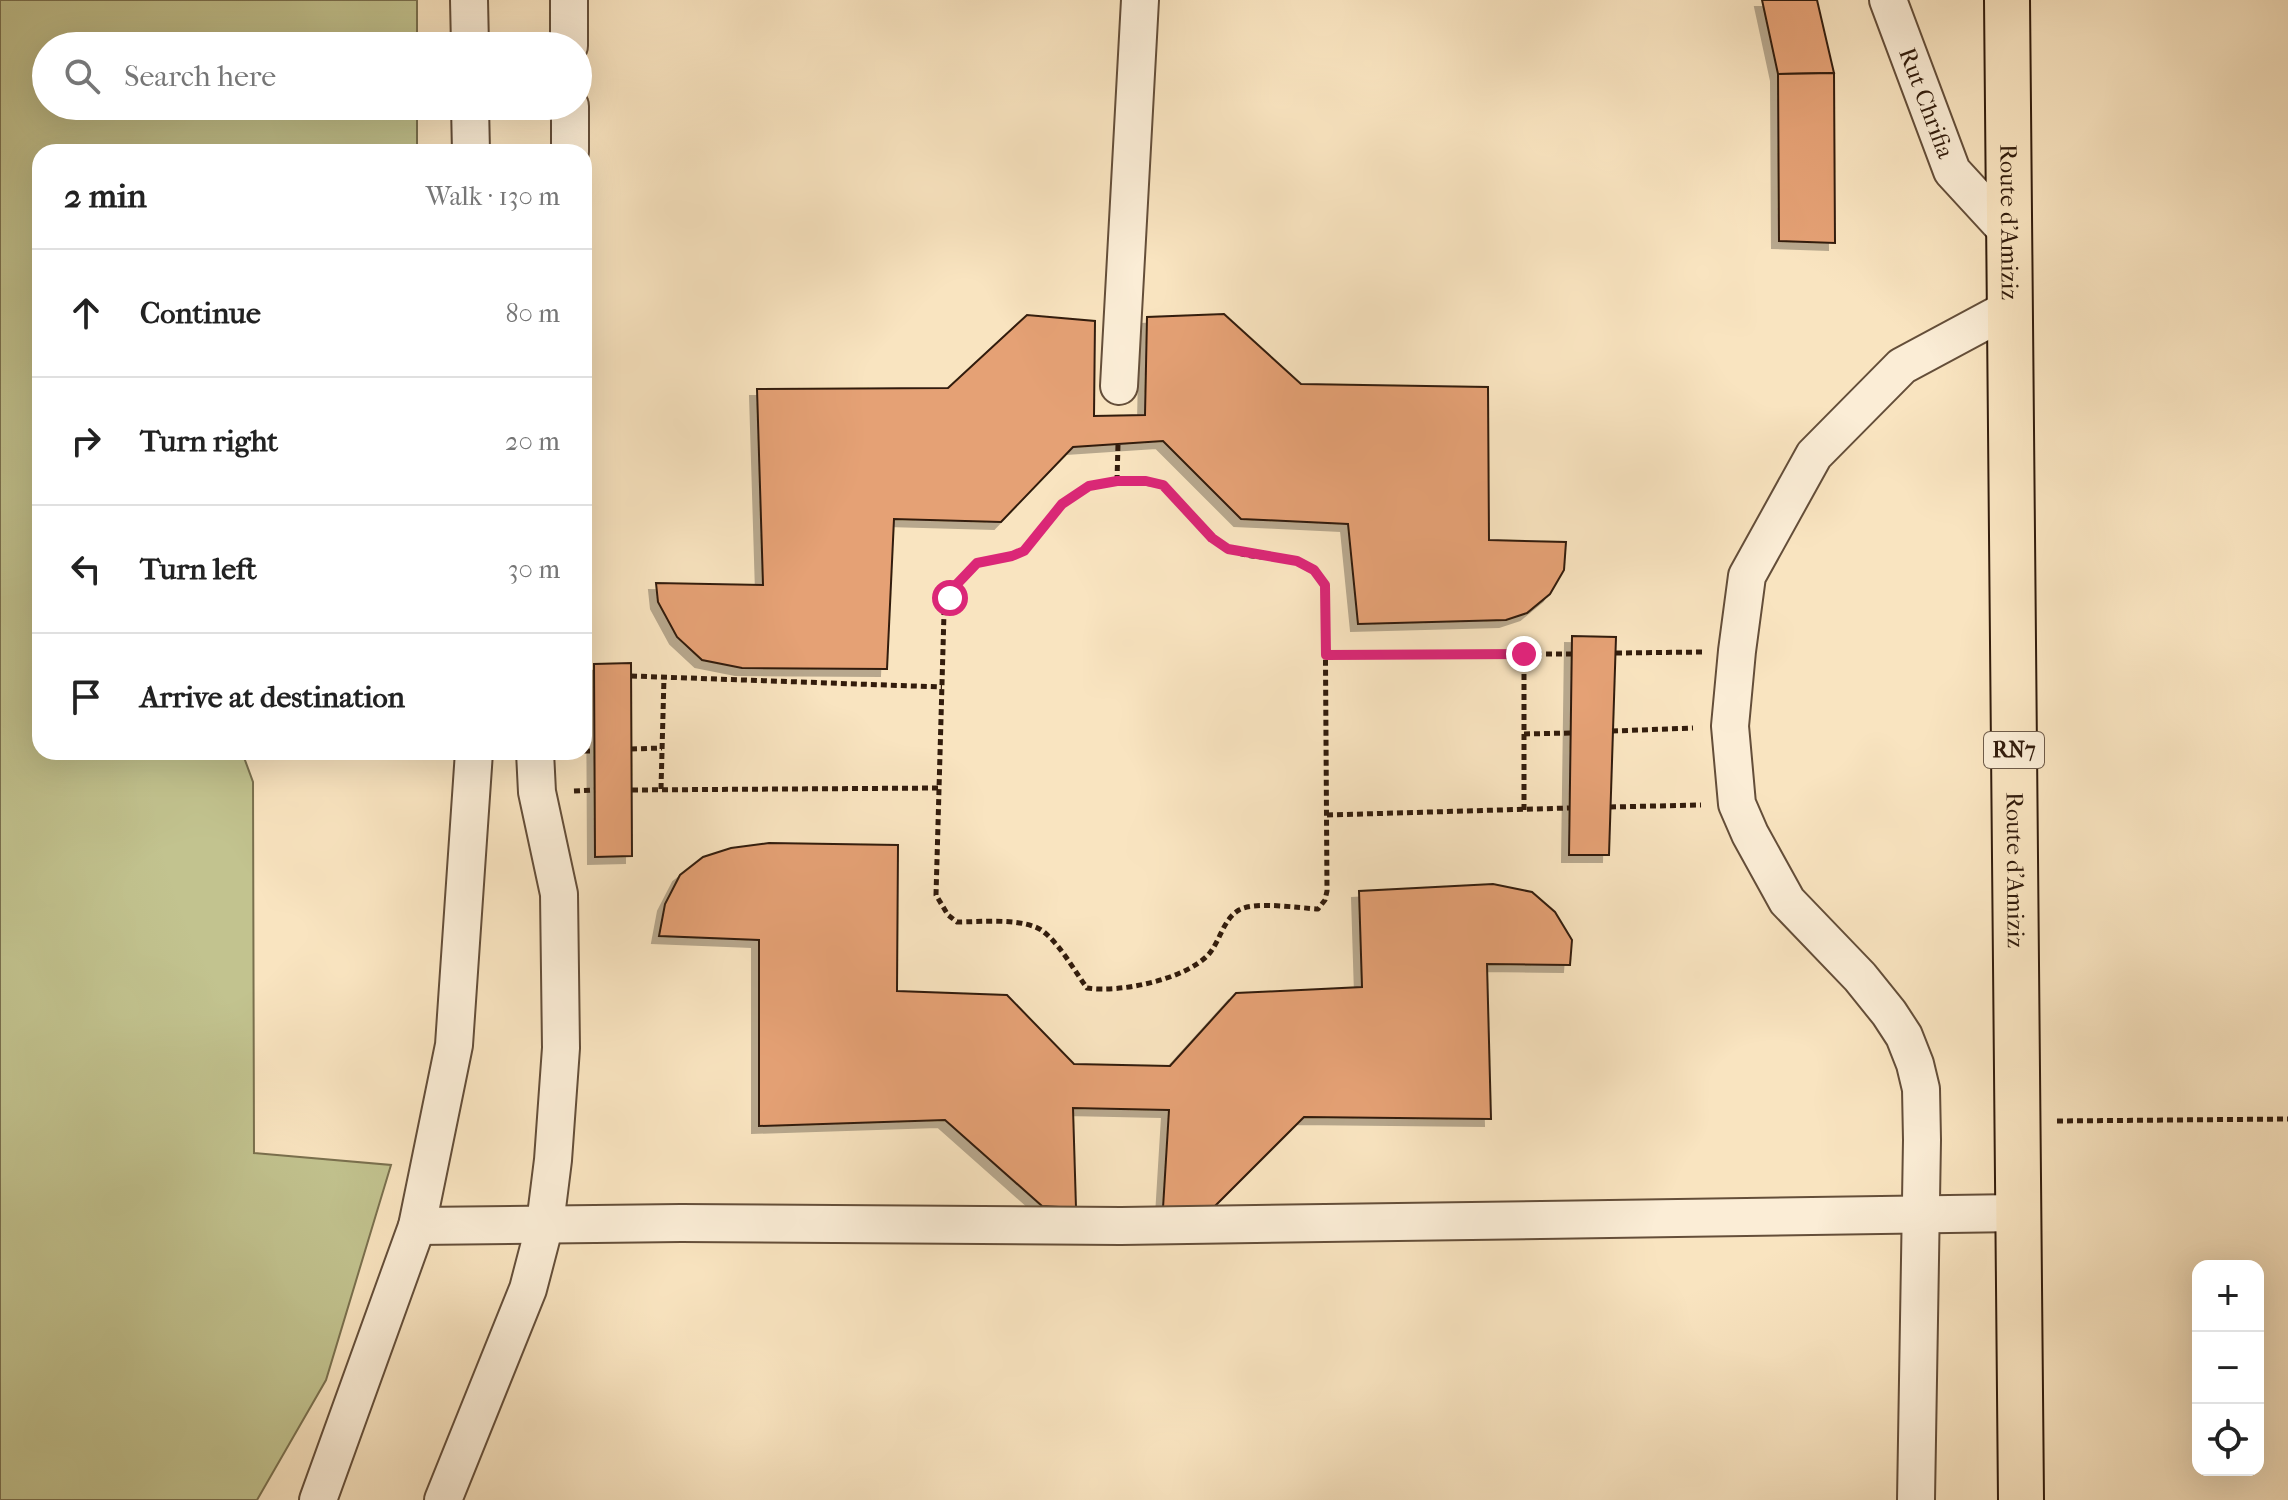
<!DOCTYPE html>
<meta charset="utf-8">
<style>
body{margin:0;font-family:"IM FELL French Canon",serif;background:#f2f2f2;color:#222}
.controls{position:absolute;right:24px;bottom:24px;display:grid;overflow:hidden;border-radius:16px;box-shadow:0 8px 32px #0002}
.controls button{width:72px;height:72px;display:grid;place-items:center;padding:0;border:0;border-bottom:2px solid #e0e0e0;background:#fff;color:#222;font:40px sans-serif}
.stop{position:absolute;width:24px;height:24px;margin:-18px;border:6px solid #db2777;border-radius:50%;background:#fff}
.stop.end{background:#db2777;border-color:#fff;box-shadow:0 2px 8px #0008}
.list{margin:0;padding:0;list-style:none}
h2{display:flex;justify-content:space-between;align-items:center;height:104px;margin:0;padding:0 32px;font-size:34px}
h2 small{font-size:26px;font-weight:400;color:#767676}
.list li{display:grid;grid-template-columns:52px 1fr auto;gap:24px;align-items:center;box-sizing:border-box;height:128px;padding:0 32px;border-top:2px solid #e0e0e0}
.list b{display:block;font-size:30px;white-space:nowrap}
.list em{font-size:26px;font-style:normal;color:#767676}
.icon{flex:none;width:44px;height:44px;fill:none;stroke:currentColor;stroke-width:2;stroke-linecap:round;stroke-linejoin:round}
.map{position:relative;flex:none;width:2288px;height:1500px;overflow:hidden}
.search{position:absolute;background:#fff;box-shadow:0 8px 32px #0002;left:32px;top:32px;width:560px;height:88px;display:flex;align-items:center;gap:20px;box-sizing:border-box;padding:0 28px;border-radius:44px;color:#767676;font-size:30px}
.panel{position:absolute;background:#fff;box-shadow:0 8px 32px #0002;left:32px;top:144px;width:560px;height:616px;border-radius:24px}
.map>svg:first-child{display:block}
.green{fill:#c2c38f;stroke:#7a704e;stroke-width:2}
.building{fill:#e5a175;stroke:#321c0c;stroke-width:2;filter:url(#shadow)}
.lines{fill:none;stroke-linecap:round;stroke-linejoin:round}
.street-casing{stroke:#644e39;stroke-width:40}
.primary-casing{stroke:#321c0c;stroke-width:48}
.path{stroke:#321c0c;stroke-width:5;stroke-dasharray:6 4;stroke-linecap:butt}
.street{stroke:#fbedd6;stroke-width:36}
.primary{stroke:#f9e4c0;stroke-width:44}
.route{stroke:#db2777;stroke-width:10}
.labels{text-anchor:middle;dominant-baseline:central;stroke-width:7;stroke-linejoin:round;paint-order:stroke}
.shield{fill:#fbedd6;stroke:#6e5b49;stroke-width:2}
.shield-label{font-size:22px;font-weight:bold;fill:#321c0c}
.street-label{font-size:24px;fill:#321c0c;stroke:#fbedd6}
</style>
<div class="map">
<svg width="2288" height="1500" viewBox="0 0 2288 1500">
<defs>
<filter id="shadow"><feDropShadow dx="-7" dy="7" stdDeviation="0" flood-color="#0004"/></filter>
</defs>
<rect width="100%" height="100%" fill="#f9e4c0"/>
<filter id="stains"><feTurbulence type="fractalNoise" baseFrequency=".0025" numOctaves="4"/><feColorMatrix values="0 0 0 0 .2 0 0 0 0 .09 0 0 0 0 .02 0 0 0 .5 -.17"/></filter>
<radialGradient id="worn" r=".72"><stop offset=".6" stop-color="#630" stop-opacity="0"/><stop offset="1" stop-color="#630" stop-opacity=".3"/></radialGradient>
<polygon class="green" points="0,0 417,0 417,46 46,46 46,106 417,106 417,152 40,152 40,752 242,752 253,782 254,1153 391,1165 326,1380 257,1500 0,1500"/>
<g class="building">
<polygon points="1762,0 1817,0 1834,73 1778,74"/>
<polygon points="1834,73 1835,243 1779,241 1778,74"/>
<polygon points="1224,314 1301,384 1488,387 1489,540 1566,542 1564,570 1550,594 1527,613 1506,620 1358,624 1348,524 1241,519 1163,441 1073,447 1001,522 894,519 887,669 742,668 702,660 677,637 658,602 656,583 763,585 757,389 948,388 1027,315 1095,321 1094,416 1145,415 1147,317"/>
<polygon points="1572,636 1616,637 1609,855 1569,855"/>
<polygon points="631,663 632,856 595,857 594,664"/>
<polygon points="769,843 898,845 897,991 1007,995 1074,1064 1170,1066 1236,993 1362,987 1359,891 1493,884 1532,892 1555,912 1572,940 1570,965 1487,964 1491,1119 1304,1117 1212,1209 1163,1208 1169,1110 1073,1108 1076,1208 1042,1206 945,1120 759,1126 759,940 659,936 665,904 680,875 703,857 731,848"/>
</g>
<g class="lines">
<defs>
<g id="street">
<polyline points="469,0 470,46"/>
<polyline points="569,0 569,46"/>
<path id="s1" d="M1888 0 1952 171 2009 233"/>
<polyline points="470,106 471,152"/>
<polyline points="570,106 570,152"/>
<polyline points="1119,386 1140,0"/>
<polyline points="417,1226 681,1223 1121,1226 2018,1213"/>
<polyline points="318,1500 417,1226 454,1045 474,752"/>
<polyline points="443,1500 528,1289 545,1224 553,1160 561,1048 559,894 537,792 535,752"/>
<polyline points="1916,1500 1922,1140 1921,1089 1915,1064 1904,1036 1889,1013 1860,977 1787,901 1750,834 1737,804 1730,726 1737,651 1747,576 1814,455 1902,366 2010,308"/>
</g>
<g id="primary">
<path id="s2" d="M2007 0 2021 1500"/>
</g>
</defs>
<use href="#street" class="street-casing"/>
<use href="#primary" class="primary-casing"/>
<g class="path">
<path d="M1117 481 1163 485C1180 503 1203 535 1224 547 1259 567 1300 545 1325 585L1327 891 1325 900 1318 909C1299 908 1255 901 1239 910 1223 919 1220 942 1208 955 1184 980 1119 993 1087 988 1074 970 1061 946 1044 932 1026 917 980 922 957 922L948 915 936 895 944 613 957 584 977 563 1012 556 1024 551 1062 504 1089 486Z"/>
<polyline points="1117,481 1118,444"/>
<polyline points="1616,653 1703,652"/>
<polyline points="1326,655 1572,654"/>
<polyline points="584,675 594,675"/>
<polyline points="631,676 942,687"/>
<polyline points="1612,731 1693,728"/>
<polyline points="1524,734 1570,733"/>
<polyline points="631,749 662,748"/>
<polyline points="584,751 595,751"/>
<polyline points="661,789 664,677"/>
<polyline points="632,790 939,788"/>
<polyline points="574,791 595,790"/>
<polyline points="1610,807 1701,805"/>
<polyline points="1524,810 1524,654"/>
<polyline points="1327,815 1569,808"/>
<polyline points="2057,1121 2288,1119"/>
</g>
<use href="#street" class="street"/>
<use href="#primary" class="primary"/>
</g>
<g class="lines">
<polyline class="route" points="950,598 957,584 977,563 1012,556 1024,551 1062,504 1089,486 1117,481 1146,481 1163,485 1212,538 1228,549 1297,561 1314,570 1325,585 1326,655 1524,654"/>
</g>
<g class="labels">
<rect class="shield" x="1984" y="732" width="60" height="36" rx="6"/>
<g class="shield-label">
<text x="2014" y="750">RN7</text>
</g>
<g class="street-label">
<text stroke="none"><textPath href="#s1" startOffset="110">Rut Chrifia</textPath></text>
<text stroke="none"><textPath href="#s2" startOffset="222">Route d'Amiziz</textPath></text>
<text stroke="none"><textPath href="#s2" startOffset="870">Route d'Amiziz</textPath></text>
</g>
</g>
<rect width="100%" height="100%" filter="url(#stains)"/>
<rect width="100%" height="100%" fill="url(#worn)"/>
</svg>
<div class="controls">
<button>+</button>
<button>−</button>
<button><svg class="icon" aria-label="locate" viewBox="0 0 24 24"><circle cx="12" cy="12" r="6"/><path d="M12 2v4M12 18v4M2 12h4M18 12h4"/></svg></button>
</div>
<div class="stop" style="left:950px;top:598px"></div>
<div class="stop end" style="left:1524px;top:654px"></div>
<div class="search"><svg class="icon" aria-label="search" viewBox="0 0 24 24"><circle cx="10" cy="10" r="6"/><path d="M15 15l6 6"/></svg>Search here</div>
<section class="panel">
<h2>2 min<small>Walk · 130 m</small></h2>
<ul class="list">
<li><svg class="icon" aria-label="ahead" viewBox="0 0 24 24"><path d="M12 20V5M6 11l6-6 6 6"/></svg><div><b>Continue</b></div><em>80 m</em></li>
<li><svg class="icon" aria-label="right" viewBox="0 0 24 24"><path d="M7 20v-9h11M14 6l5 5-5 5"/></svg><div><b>Turn right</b></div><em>20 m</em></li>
<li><svg class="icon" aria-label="left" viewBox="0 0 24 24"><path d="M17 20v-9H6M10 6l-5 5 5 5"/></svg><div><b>Turn left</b></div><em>30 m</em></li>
<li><svg class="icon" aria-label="arrive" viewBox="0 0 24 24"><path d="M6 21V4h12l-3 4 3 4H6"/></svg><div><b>Arrive at destination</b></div></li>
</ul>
</section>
</div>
